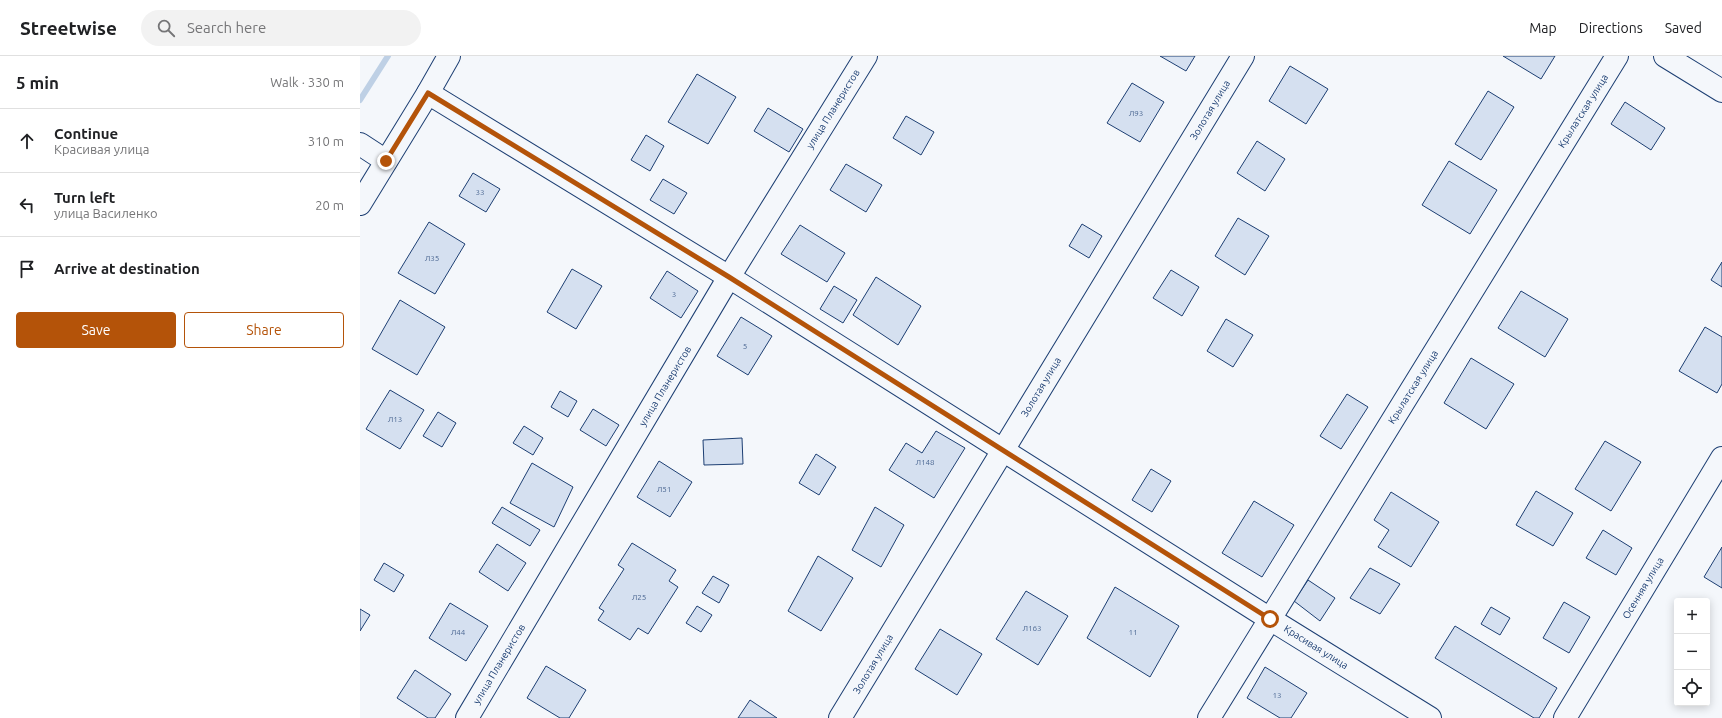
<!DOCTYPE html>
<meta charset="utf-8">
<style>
body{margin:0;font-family:Ubuntu,sans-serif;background:#f2f2f2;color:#202124}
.controls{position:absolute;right:12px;bottom:12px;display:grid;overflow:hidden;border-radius:4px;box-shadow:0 2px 10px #0003}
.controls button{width:36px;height:36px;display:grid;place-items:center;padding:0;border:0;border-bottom:1px solid #e0e0e0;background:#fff;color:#202124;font:20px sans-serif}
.stop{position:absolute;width:12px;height:12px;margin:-9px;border:3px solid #b45309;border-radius:50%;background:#fff}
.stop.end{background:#b45309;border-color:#fff;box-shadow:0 1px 4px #0008}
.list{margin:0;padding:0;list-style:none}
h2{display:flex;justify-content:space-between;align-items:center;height:52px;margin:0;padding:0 16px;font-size:17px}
h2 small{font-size:13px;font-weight:400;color:#757577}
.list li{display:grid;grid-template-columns:26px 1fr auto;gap:12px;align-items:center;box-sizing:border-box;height:64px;padding:0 16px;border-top:1px solid #e0e0e0}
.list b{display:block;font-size:15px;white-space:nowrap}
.list p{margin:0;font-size:13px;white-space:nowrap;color:#757577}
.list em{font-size:13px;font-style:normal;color:#757577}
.actions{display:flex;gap:8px;padding:12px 16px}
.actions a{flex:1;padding:9px 0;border:1px solid #b45309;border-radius:4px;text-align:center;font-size:14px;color:#b45309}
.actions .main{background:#b45309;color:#fff}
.icon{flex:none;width:22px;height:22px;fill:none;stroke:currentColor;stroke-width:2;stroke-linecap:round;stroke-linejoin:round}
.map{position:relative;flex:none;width:1362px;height:662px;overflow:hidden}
header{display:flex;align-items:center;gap:24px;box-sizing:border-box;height:56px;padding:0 20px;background:#fff;border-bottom:1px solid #e0e0e0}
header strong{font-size:19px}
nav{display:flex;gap:22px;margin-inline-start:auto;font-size:14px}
.search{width:280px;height:36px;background:#f2f2f2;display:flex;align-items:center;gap:10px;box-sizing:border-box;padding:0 14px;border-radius:22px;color:#757577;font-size:15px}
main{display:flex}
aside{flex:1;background:#fff}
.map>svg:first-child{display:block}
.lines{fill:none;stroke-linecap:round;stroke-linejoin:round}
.stream{stroke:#bed0e5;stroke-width:6}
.building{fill:#d5e0f0;stroke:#1d3f73}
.minor-casing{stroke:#1d3f73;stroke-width:24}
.minor{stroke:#f4f7fb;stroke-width:22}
.route{stroke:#b45309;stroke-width:5}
.labels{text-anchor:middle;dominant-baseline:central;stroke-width:3;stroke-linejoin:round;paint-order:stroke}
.number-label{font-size:8px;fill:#4b6792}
.street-label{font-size:10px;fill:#1d3f73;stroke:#f4f7fb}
</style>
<header>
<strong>Streetwise</strong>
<div class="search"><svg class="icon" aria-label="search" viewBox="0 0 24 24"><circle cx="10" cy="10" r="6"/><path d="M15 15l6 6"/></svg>Search here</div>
<nav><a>Map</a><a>Directions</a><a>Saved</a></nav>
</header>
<main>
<aside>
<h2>5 min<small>Walk · 330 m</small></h2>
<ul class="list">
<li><svg class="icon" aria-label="ahead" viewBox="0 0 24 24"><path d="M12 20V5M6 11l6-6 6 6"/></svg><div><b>Continue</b><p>Красивая улица</p></div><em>310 m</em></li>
<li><svg class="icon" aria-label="left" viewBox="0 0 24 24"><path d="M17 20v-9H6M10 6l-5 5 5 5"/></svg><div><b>Turn left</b><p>улица Василенко</p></div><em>20 m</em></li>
<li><svg class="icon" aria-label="arrive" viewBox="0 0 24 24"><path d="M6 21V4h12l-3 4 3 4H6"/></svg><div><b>Arrive at destination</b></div></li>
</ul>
<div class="actions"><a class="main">Save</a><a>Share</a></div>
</aside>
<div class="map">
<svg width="1362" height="662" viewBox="0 0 1362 662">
<rect width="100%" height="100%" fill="#f4f7fb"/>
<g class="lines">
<polyline class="stream" points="0,44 28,0"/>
</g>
<g class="building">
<polygon points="800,0 835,0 826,15"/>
<polygon points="1143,0 1195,0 1181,23"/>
<polygon points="930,10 968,33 946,68 909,45"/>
<polygon points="337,18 376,41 348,88 308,66"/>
<polygon points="772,27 804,46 780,86 747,67"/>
<polygon points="1128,35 1154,51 1121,104 1095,88"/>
<polygon points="1265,46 1305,72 1291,94 1251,68"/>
<polygon points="408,52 443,73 429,96 394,75"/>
<polygon points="546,60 574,76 561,99 533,82"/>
<polygon points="286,79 304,90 290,115 271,104"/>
<polygon points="897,85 925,103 905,135 877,117"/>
<polygon points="1089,105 1137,134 1110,178 1062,149"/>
<polygon points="486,108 522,129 506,156 470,134"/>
<polygon points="113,117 140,133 126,156 99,140"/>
<polygon points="303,123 327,137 314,158 290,144"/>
<polygon points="878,162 909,180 885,219 855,200"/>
<polygon points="69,166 105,188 75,238 38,217"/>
<polygon points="722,168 742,180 729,202 709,190"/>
<polygon points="440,169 485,197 467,226 421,198"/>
<polygon points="1362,206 1362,231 1351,224"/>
<polygon points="212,213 242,230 216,273 187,256"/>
<polygon points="811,214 839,231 822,260 793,242"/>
<polygon points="307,215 338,235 321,262 290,242"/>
<polygon points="516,221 561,250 538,289 493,259"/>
<polygon points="474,230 497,244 483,267 460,253"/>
<polygon points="1161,235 1208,263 1185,301 1138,272"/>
<polygon points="40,244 85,271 57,319 12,293"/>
<polygon points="381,261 412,280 388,319 357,300"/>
<polygon points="866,263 893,279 873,311 847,295"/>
<polygon points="1345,271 1362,281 1362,328 1357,337 1319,315"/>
<polygon points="1111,302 1154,328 1126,373 1084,347"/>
<polygon points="30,334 64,354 40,393 6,373"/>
<polygon points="200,335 217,345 208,361 191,351"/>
<polygon points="987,338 1008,351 981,393 960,380"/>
<polygon points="233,353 259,369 246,390 220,374"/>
<polygon points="78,356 96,367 82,391 63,380"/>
<polygon points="164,370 183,382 173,399 153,387"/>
<polygon points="576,375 605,392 574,442 529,414 546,387 562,397"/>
<polygon points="382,382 383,408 344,409 343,384"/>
<polygon points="1245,385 1281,406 1251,455 1215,433"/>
<polygon points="456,398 476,411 459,439 439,427"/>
<polygon points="299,405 332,426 310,461 277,441"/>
<polygon points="172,407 213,431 194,471 150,447"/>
<polygon points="791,413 811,425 792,456 772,444"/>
<polygon points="1176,435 1213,457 1193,490 1156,469"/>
<polygon points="1031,436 1079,466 1051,511 1018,491 1029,474 1014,464"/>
<polygon points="894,445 934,469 902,521 862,497"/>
<polygon points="142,451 180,474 170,490 132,467"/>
<polygon points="515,451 544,469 521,511 492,494"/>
<polygon points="1243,474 1272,492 1256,519 1226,502"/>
<polygon points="272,487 316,514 309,525 318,531 288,578 278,572 270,584 238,564 244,555 239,552 264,513 258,509"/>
<polygon points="137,488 166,507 148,535 119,516"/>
<polygon points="1362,491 1362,532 1344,521"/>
<polygon points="458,500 493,522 461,575 428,555"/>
<polygon points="24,507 44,519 34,536 14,524"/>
<polygon points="1010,512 1040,528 1020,558 990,542"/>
<polygon points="353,520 369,529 359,547 342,537"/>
<polygon points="948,524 975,542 960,565 934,545"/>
<polygon points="755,531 819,570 790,621 727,582"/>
<polygon points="666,535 708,560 678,609 636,583"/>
<polygon points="1204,546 1230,561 1209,597 1183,582"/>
<polygon points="90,547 128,570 106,605 69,582"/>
<polygon points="337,550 352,559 341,576 326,567"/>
<polygon points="1131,551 1150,562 1140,579 1121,568"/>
<polygon points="0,553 10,559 0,575"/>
<polygon points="1095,570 1197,632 1179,662 1174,662 1075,602"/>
<polygon points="580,573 622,598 597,639 555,613"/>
<polygon points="186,610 226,634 209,662 200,662 167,642"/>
<polygon points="905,611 947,637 931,662 920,662 887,642"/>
<polygon points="55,614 91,638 75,662 68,662 37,642"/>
<polygon points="390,644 417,662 378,662"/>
</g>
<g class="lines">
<defs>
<g id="minor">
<polyline points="1305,0 1362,35"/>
<polyline points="68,37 369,221 910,563 1070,662"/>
<polyline points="0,88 26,105"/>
<polyline points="0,148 68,37 89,0"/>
<polyline points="107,662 369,221 506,0"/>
<polyline points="480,662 883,0"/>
<polyline points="849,662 1257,0"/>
<polyline points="1205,662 1362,402"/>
</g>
</defs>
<use href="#minor" class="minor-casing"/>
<use href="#minor" class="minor"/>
</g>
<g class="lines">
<polyline class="route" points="26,105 68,37 369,221 910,563"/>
</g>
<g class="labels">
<g class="number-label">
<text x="776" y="57">Л93</text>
<text x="120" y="136">33</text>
<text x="72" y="202">Л35</text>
<text x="314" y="238">3</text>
<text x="385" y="290">5</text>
<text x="35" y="363">Л13</text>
<text x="565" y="406">Л148</text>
<text x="304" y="433">Л51</text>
<text x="279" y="541">Л25</text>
<text x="672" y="572">Л163</text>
<text x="98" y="576">Л44</text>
<text x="773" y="576">11</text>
<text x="917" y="639">13</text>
</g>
<g class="street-label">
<text transform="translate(473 53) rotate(-58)">улица Планеристов</text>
<text transform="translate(850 54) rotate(-59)">Золотая улица</text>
<text transform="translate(1223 55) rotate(-58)">Крылатская улица</text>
<text transform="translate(305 330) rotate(-59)">улица Планеристов</text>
<text transform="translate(681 331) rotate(-59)">Золотая улица</text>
<text transform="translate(1053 331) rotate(-58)">Крылатская улица</text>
<text transform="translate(1283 532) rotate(-59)">Осенняя улица</text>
<text transform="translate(956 591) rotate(32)">Красивая улица</text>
<text transform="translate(139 608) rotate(-59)">улица Планеристов</text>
<text transform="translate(513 608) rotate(-59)">Золотая улица</text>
</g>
</g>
</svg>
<div class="controls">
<button>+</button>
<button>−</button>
<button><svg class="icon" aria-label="locate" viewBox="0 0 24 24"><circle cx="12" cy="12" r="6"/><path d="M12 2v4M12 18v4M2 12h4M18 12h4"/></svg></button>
</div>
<div class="stop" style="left:910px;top:563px"></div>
<div class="stop end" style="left:26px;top:105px"></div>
</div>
</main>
